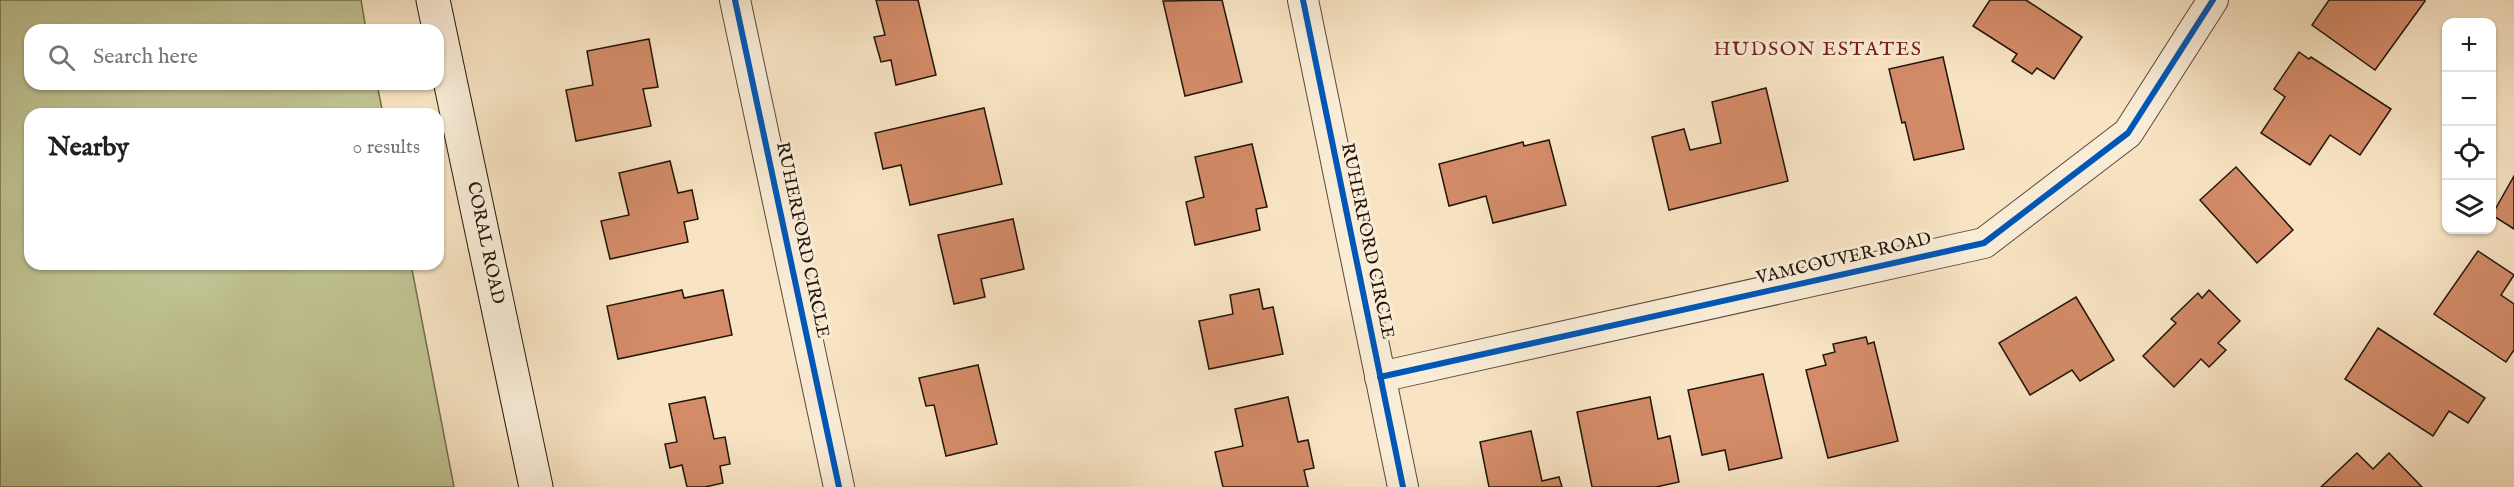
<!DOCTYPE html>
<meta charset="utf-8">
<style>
body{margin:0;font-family:"IM FELL English",serif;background:#f2f2f2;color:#202124}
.controls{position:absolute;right:18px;top:18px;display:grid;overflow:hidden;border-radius:12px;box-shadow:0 2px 4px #0004}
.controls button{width:54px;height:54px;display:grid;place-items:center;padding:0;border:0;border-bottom:2px solid #e0e0e0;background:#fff;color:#202124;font:30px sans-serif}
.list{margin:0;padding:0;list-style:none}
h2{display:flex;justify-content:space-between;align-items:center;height:78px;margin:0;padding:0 24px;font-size:26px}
h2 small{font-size:20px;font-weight:400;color:#757577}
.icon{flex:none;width:33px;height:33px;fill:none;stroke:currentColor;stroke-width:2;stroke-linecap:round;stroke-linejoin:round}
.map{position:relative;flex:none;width:2514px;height:487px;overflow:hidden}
.search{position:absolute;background:#fff;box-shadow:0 2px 4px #0004;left:24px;top:24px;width:420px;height:66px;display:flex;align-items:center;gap:15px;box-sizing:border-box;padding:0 21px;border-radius:18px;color:#757577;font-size:22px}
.panel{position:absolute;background:#fff;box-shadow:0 2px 4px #0004;left:24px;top:108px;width:420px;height:162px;border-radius:18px}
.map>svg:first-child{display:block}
.green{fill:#c0c392;stroke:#726c4f;stroke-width:1.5}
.building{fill:#d38b68;stroke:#23150c;stroke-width:1.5}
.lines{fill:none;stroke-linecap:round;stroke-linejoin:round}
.minor-casing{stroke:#58493a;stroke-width:32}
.secondary-casing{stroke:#23150c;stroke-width:35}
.minor{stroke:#faedd8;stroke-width:30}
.secondary{stroke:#faedd8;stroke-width:33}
.cycleway-casing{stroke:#faedd8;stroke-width:10}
.cycleway{stroke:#0057b8;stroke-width:6}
.labels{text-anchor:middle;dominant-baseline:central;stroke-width:6;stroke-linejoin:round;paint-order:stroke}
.street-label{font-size:18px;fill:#23150c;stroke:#faedd8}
.neighbourhood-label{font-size:20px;letter-spacing:1.5px;fill:#7a1f14;stroke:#faedd8}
</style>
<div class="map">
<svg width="2514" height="487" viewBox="0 0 2514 487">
<rect width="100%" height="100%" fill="#f8e4c3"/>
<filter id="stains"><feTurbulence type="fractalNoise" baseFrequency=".00333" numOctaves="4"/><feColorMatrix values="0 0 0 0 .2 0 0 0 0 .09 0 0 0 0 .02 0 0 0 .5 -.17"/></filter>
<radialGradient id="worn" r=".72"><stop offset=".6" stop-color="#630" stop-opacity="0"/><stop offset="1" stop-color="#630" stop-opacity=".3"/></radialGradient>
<polygon class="green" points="0,0 361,0 366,30 30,30 30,84 377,84 383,114 30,114 30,264 411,264 454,487 0,487"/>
<g class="building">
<polygon points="876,0 918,0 936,75 896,85 891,60 881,62 874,37 885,35"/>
<polygon points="1222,0 1242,82 1185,96 1163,1"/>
<polygon points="1990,0 2026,0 2082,37 2054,79 2037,68 2032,74 2012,61 2017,54 1973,26"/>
<polygon points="2329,0 2424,0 2425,1 2375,70 2312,25"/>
<polygon points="649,39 658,87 643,89 651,126 576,141 566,90 593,85 587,51"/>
<polygon points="2299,52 2309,59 2311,57 2391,109 2360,155 2330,135 2310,165 2261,133 2285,97 2274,89"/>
<polygon points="1943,57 1964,149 1914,160 1905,122 1902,123 1889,69"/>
<polygon points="1766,88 1788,181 1669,210 1652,137 1684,129 1690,150 1721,143 1712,102"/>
<polygon points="984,108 1002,184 910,205 901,165 883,169 875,133"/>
<polygon points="1549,140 1566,205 1493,223 1486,196 1449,206 1439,164 1523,142 1524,146"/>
<polygon points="1252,144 1267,207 1256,209 1260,230 1195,245 1186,202 1204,197 1195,157"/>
<polygon points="670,161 678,193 692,190 698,219 684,222 688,242 610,259 601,221 629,215 619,173"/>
<polygon points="2236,167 2293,230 2257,263 2200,200"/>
<polygon points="2514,176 2514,229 2492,215"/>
<polygon points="1013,219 1024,269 981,279 985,297 954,304 938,235"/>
<polygon points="2478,251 2514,275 2501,295 2514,304 2514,350 2506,362 2434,314"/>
<polygon points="1259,289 1263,309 1273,307 1283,354 1209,369 1199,321 1233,314 1230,295"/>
<polygon points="682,290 684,298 723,290 732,335 618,359 607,306"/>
<polygon points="2209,290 2240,321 2218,343 2226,350 2209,367 2201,359 2174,387 2143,356 2176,323 2171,319 2198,293 2202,298"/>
<polygon points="2076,297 2114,360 2080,381 2072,370 2030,395 1999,343"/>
<polygon points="2378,328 2485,398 2468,423 2449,411 2433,436 2345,379"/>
<polygon points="1866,337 1868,344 1874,342 1898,441 1828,458 1806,370 1826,365 1823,355 1835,352 1833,344"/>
<polygon points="978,365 997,444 946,456 934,405 926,406 919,378"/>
<polygon points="1763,374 1782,458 1729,470 1725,450 1702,455 1688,390"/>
<polygon points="705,397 714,439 725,437 730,464 720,466 723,483 705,487 687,487 682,465 670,468 665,444 677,442 669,404"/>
<polygon points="1288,397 1298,442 1308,440 1314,468 1304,470 1308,487 1223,487 1215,452 1243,446 1235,409"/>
<polygon points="1650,397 1658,439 1670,436 1679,482 1656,487 1592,487 1577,412"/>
<polygon points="1531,431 1542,481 1559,477 1562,487 1489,487 1480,442"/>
<polygon points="2357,453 2373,469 2389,453 2422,487 2321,487"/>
</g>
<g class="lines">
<defs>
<g id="minor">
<polyline points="735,0 839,487"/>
<polyline points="1303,0 1403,487"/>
<polyline points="1380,377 1984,243 2128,133 2213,0"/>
</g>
<polyline id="secondary" points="433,0 536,487"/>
</defs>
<use href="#minor" class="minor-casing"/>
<use href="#secondary" class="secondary-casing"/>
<use href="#minor" class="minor"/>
<use href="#secondary" class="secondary"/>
<defs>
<g id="cycleway">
<polyline points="735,0 839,487"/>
<polyline points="1303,0 1403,487"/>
<polyline points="1380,377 1984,243 2128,133 2213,0"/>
</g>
</defs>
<use href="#cycleway" class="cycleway-casing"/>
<use href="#cycleway" class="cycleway"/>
</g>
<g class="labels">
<g class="street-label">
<text transform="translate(802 240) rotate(78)">RUHERFORD CIRCLE</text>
<text transform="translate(1367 241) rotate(78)">RUHERFORD CIRCLE</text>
<text transform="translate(485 243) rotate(78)">CORAL ROAD</text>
<text transform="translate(1844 259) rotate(-13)">VAMCOUVER ROAD</text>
</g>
<g class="neighbourhood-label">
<text x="1818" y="49">HUDSON ESTATES</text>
</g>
</g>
<rect width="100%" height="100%" filter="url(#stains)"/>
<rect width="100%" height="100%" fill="url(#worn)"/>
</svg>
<div class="controls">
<button>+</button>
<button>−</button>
<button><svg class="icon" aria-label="locate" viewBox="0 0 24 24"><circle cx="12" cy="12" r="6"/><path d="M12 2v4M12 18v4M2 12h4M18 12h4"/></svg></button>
<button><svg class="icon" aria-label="layers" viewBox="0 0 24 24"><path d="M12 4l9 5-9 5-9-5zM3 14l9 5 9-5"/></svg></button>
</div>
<div class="search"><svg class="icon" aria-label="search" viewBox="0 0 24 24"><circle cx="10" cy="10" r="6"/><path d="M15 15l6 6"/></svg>Search here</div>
<section class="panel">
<h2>Nearby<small>0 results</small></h2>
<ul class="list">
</ul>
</section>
</div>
